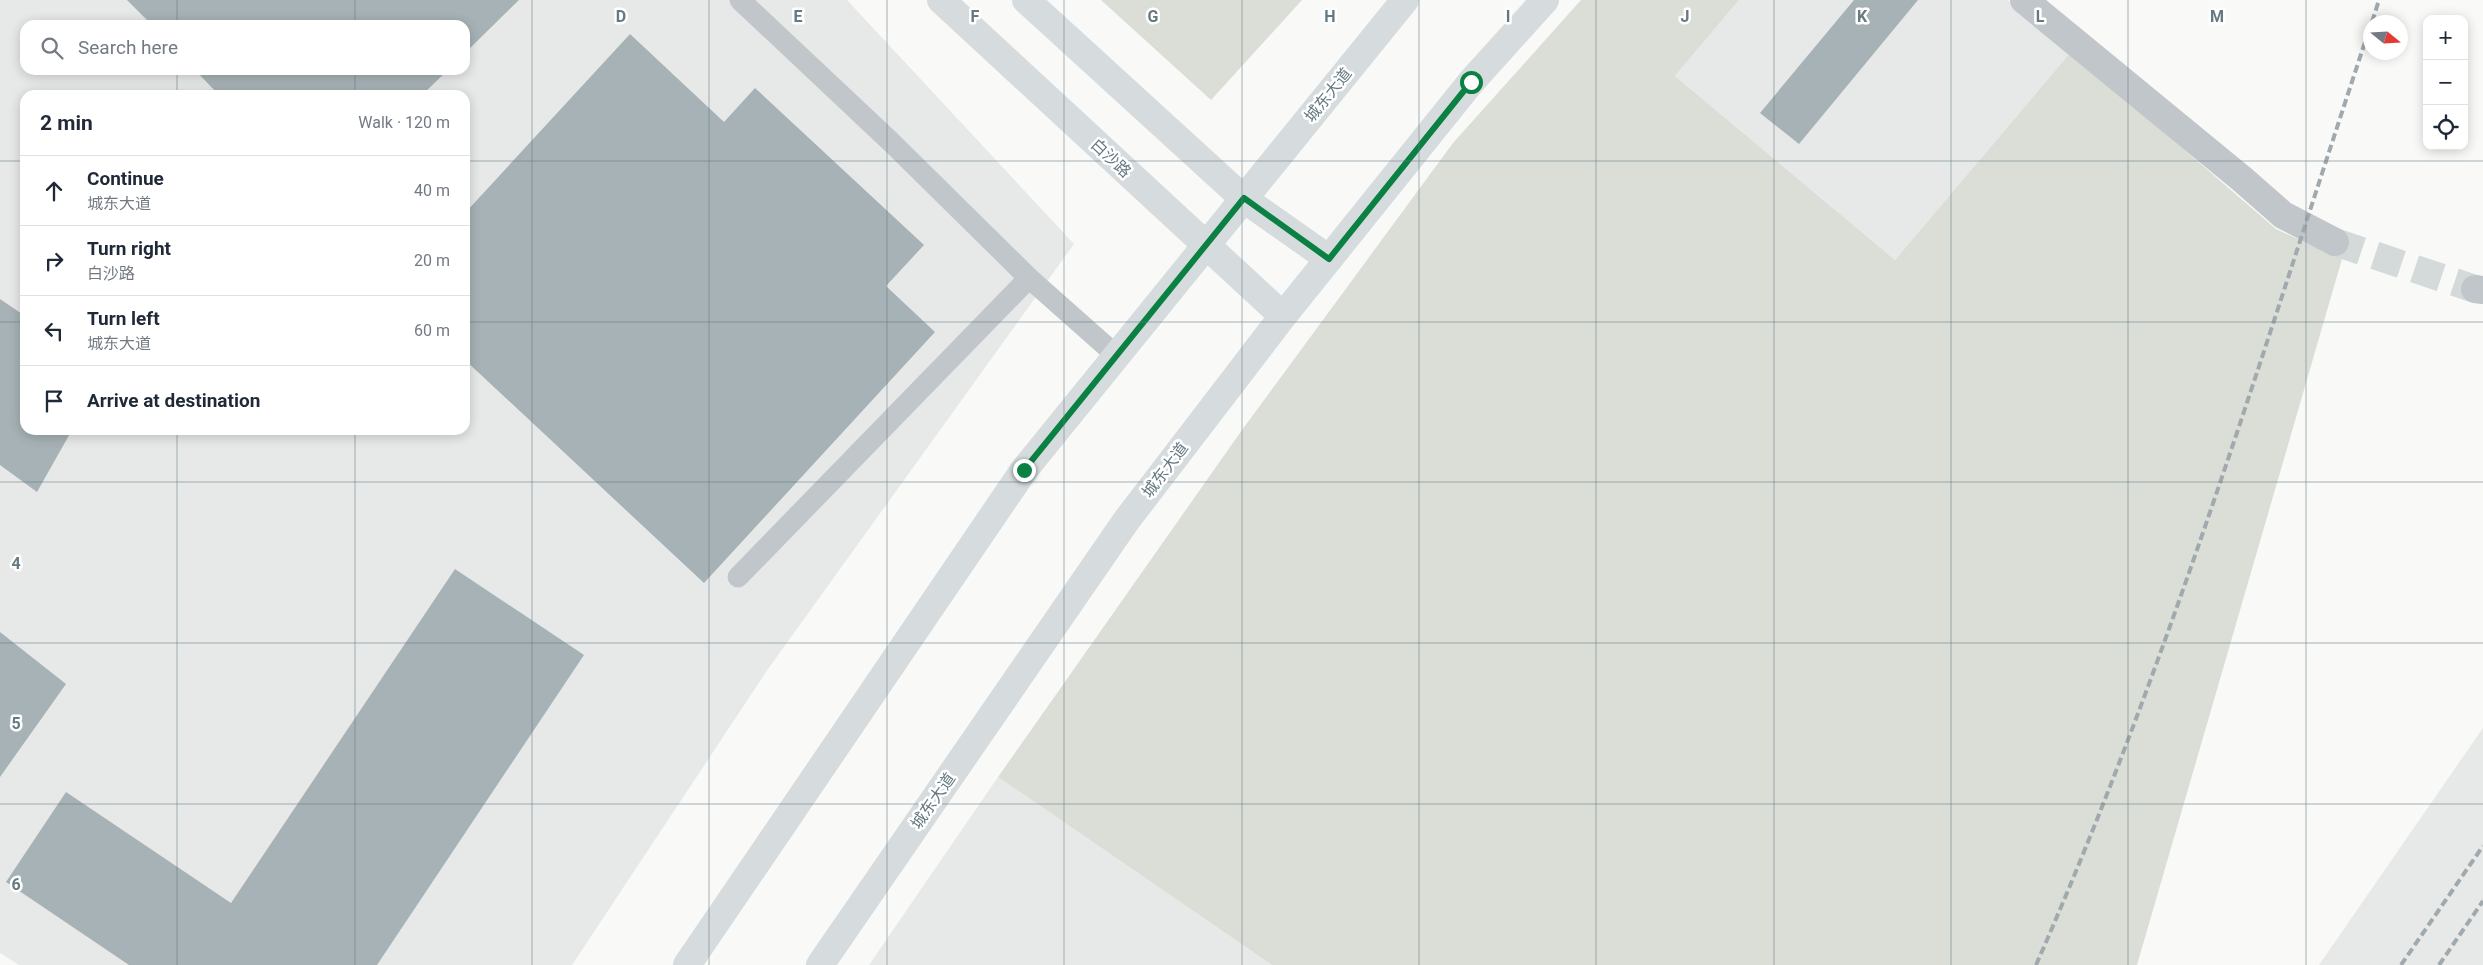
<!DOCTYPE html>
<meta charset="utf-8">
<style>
body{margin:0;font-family:Roboto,"Noto Sans SC",sans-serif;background:#f6f6f7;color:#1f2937}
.controls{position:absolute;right:15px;top:15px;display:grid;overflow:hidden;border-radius:10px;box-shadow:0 2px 12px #0003}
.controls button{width:45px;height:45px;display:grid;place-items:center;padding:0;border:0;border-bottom:1px solid #e0e1e3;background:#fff;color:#1f2937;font:25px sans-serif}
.compass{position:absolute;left:2363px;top:15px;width:45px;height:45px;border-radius:50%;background:#fff;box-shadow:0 2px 12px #0003;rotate:108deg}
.stop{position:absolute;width:15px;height:15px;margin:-11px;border:4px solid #0b8043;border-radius:50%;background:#fff}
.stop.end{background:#0b8043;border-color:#fff;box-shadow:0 1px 5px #0008}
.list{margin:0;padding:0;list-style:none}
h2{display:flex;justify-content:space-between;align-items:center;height:65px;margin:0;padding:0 20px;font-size:21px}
h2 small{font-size:16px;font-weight:400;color:#747a83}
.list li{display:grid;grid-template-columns:32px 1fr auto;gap:15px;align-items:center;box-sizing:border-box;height:70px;padding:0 20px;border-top:1px solid #e0e1e3}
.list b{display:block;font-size:19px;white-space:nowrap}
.list p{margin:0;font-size:16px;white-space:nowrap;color:#747a83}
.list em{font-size:16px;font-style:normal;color:#747a83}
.icon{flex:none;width:28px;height:28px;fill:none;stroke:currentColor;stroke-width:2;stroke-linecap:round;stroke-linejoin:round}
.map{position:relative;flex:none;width:2483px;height:965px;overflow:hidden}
.search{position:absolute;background:#fff;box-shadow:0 2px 12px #0003;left:20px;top:20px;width:450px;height:55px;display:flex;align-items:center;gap:12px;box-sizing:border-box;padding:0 18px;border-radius:15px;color:#747a83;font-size:19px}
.panel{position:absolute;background:#fff;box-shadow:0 2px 12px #0003;left:20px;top:90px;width:450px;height:345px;border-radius:15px}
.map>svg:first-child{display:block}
.built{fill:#e7e9e8;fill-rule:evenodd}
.green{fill:#daded6}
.building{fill:#a7b2b6}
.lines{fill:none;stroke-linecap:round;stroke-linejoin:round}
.minor-tunnel{stroke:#d4d9da;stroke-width:28;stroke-dasharray:28 14;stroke-linecap:butt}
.service{stroke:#c0c6c9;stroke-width:21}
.minor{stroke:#c0c6c9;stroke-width:28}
.secondary{stroke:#d6dbde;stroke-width:28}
.primary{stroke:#d6dbde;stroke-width:28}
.rail{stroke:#a0a9ad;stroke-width:4;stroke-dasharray:8 4;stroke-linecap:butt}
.route{stroke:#0b8043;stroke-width:6}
.grid{fill:none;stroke:#657981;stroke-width:1;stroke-opacity:0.55}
.labels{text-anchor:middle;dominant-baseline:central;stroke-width:5;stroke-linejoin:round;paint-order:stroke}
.street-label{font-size:16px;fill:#657981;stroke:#fff}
.grid-label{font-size:16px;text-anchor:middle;font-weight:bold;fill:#657981;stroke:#fff;stroke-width:5;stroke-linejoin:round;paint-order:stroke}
</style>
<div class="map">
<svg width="2483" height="965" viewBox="0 0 2483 965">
<rect width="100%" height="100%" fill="#f9f9f7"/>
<g class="built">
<path d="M0 0H847L1074 244 768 669 572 965H19L0 953ZM25 25H465V70H25ZM25 95H465V430H25Z"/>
<polygon points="1739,0 2008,0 2071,52 1895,260 1675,76"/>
<polygon points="2483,728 2483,965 2319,965"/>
<polygon points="998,777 1272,965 869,965"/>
</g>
<g class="green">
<polygon points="1101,0 1302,0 1211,100"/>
<polygon points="1581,0 1739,0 1675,76 1895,260 2071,52 2276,229 2342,259 2137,965 1272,965 998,777 1242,430 1453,143"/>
</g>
<g class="building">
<polygon points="127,0 519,0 465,53 465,25 152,25"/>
<polygon points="1854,0 1918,0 1799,144 1760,113"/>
<polygon points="630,34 724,122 755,88 924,245 886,286 935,332 704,583 465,360 465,213"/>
<polygon points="195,70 448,70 422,95 219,95"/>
<polygon points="0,299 25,316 25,430 72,430 37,492 0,465"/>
<polygon points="455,569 584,655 377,965 129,965 6,882 66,792 231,903"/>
<polygon points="0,632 66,684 0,777"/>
</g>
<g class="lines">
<polyline class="minor-tunnel" points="2335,242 2475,289"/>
<g class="service">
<polyline points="740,0 891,142 1029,278 1117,356"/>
<polyline points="738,577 1029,278"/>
</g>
<g class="minor">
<polyline points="2024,0 2242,179 2283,215 2335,242"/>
<polyline points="2475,289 2483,290"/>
</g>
<g class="secondary">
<polyline points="941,0 1283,316"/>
<polyline points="1026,0 1244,199 1329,259"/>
</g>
<g class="primary">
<polyline points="687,965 1024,470 1405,0"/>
<polyline points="820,965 1126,521 1283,316 1471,82 1545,0"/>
</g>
<g class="rail">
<polyline points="2372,22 2379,0"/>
<path d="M2036 965C2170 661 2266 341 2370 27"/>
<polyline points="2401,965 2483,846"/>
<polyline points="2439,965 2483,901"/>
</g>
</g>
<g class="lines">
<polyline class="route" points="1024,470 1244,198 1329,259 1471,82"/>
</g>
<path class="grid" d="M177 0V25M355 0V25M532 0V965M709 0V965M887 0V965M1064 0V965M1242 0V965M1419 0V965M1596 0V965M1774 0V965M1951 0V965M2128 0V965M2306 0V965M177 70V95M355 70V95M0 161H25M465 161H2483M0 322H25M465 322H2483M177 430V965M355 430V965M0 482H2483M0 643H2483M0 804H2483"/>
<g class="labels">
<g class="street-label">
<text transform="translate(1328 95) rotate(-51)">城东大道</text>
<text transform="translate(1111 158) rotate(43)">白沙路</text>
<text transform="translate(1165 470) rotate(-53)">城东大道</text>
<text transform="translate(933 801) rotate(-55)">城东大道</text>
</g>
</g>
<g class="grid-label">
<text x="621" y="22">D</text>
<text x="798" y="22">E</text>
<text x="975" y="22">F</text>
<text x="1153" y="22">G</text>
<text x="1330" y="22">H</text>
<text x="1508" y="22">I</text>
<text x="1685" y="22">J</text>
<text x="1862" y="22">K</text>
<text x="2040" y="22">L</text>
<text x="2217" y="22">M</text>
<text x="16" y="569">4</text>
<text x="16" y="729">5</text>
<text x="16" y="890">6</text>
</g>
</svg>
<div class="controls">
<button>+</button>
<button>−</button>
<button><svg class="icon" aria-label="locate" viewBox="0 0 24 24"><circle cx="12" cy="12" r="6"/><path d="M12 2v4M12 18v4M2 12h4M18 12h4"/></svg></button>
</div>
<svg class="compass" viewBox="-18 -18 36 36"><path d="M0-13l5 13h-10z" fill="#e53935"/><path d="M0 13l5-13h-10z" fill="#747a83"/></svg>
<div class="stop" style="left:1471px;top:82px"></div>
<div class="stop end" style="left:1024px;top:470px"></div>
<div class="search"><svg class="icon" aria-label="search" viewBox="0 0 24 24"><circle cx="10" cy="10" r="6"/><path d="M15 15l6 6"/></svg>Search here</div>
<section class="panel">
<h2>2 min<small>Walk · 120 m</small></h2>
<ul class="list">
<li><svg class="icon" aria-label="ahead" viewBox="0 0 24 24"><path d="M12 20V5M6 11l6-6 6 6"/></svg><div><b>Continue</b><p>城东大道</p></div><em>40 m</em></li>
<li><svg class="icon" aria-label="right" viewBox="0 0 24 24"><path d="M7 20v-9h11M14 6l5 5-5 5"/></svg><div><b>Turn right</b><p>白沙路</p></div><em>20 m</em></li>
<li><svg class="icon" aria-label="left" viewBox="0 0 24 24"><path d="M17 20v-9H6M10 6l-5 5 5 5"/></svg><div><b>Turn left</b><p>城东大道</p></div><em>60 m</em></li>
<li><svg class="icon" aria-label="arrive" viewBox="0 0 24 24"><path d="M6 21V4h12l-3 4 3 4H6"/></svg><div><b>Arrive at destination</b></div></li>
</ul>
</section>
</div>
